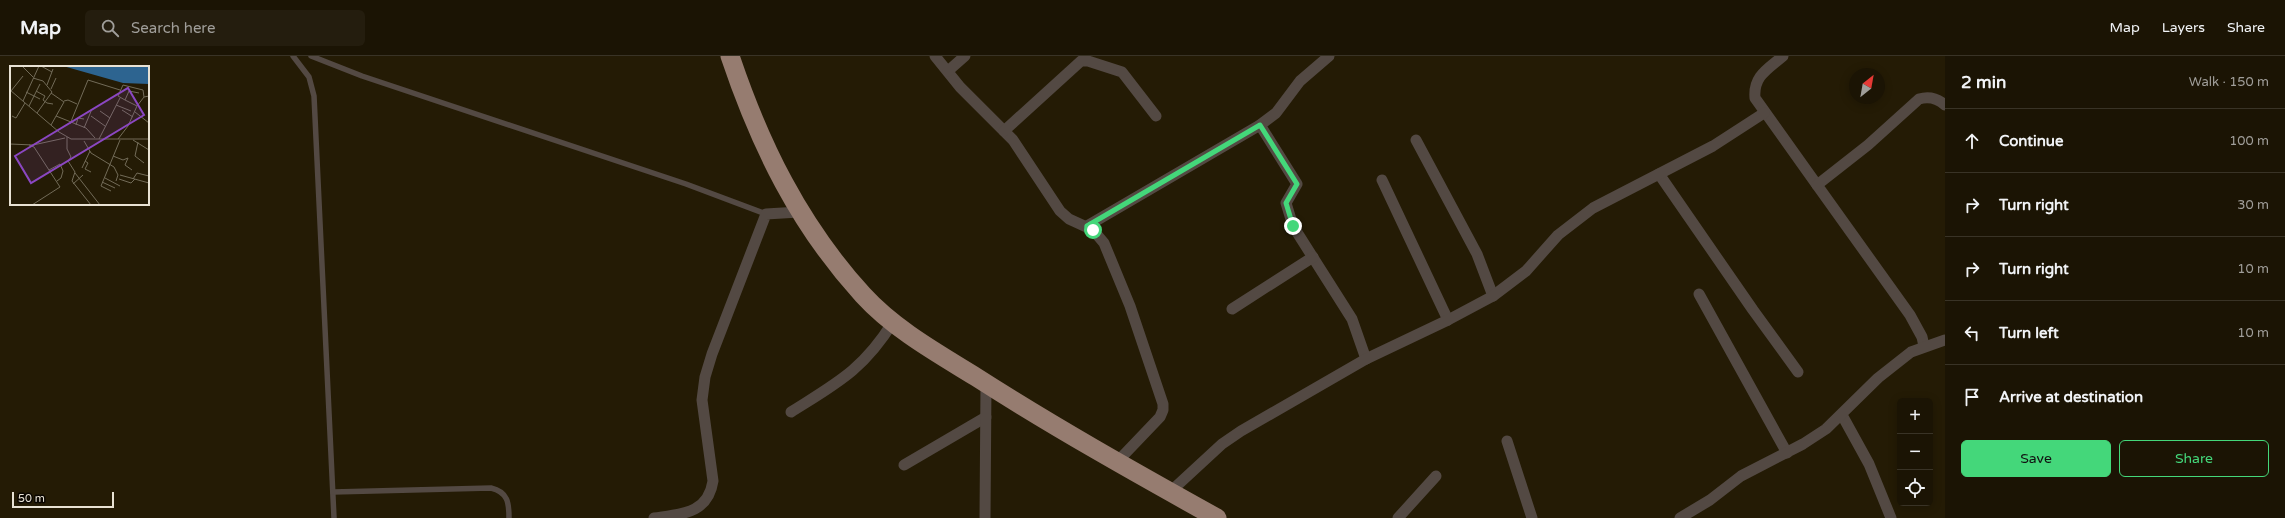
<!DOCTYPE html>
<meta charset="utf-8">
<style>
body{margin:0;font-family:"Varela Round",sans-serif;background:#241d0e;color:#f1f3f6}
.controls{position:absolute;right:12px;bottom:12px;display:grid;overflow:hidden;border-radius:6px;box-shadow:0 2px 10px #0003}
.controls button{width:36px;height:36px;display:grid;place-items:center;padding:0;border:0;border-bottom:1px solid #393326;background:#1b1404;color:#f1f3f6;font:20px sans-serif}
.compass{position:absolute;left:1849px;top:12px;width:36px;height:36px;border-radius:50%;background:#1b1404;box-shadow:0 2px 10px #0003;rotate:31deg}
.scale{position:absolute;left:12px;bottom:10px;width:102px;box-sizing:border-box;padding-left:4px;border:2px solid #e8e2d4;border-top:0;font-size:11px;line-height:14px;white-space:nowrap;color:#e8e2d4;-webkit-text-stroke:3px #0a0601;paint-order:stroke}
.stop{position:absolute;width:12px;height:12px;margin:-9px;border:3px solid #44d77a;border-radius:50%;background:#fff}
.stop.end{background:#44d77a;border-color:#fff;box-shadow:0 1px 4px #0008}
.list{margin:0;padding:0;list-style:none}
h2{display:flex;justify-content:space-between;align-items:center;height:52px;margin:0;padding:0 16px;font-size:17px}
h2 small{font-size:13px;font-weight:400;color:#a09e9a}
.list li{display:grid;grid-template-columns:26px 1fr auto;gap:12px;align-items:center;box-sizing:border-box;height:64px;padding:0 16px;border-top:1px solid #393326}
.list b{display:block;font-size:15px;white-space:nowrap}
.list em{font-size:13px;font-style:normal;color:#a09e9a}
.actions{display:flex;gap:8px;padding:12px 16px}
.actions a{flex:1;padding:9px 0;border:1px solid #44d77a;border-radius:6px;text-align:center;font-size:14px;color:#44d77a}
.actions .main{background:#44d77a;color:#111}
.icon{flex:none;width:22px;height:22px;fill:none;stroke:currentColor;stroke-width:2;stroke-linecap:round;stroke-linejoin:round}
.map{position:relative;flex:none;width:1945px;height:462px;overflow:hidden}
header{display:flex;align-items:center;gap:24px;box-sizing:border-box;height:56px;padding:0 20px;background:#1b1404;border-bottom:1px solid #393326}
header strong{font-size:19px}
nav{display:flex;gap:22px;margin-inline-start:auto;font-size:14px}
.search{width:280px;height:36px;background:#241d0e;display:flex;align-items:center;gap:10px;box-sizing:border-box;padding:0 14px;border-radius:6px;color:#a09e9a;font-size:15px}
main{display:flex}
aside{flex:1;background:#1b1404}
.map>svg:first-child{display:block}
.lines{fill:none;stroke-linecap:round;stroke-linejoin:round}
.service{stroke:#534943;stroke-width:5.5}
.minor{stroke:#534943;stroke-width:11}
.trunk{stroke:#967c70;stroke-width:19}
.route{stroke:#44d77a;stroke-width:5}
.inset-road{fill:none;stroke:#726b58;stroke-width:1}
.view{fill:#8b47c2;fill-opacity:0.15;stroke:#8b47c2;stroke-width:2}
.inset-edge{fill:none;stroke:#e8e2d4;stroke-width:2}
</style>
<header>
<strong>Map</strong>
<div class="search"><svg class="icon" aria-label="search" viewBox="0 0 24 24"><circle cx="10" cy="10" r="6"/><path d="M15 15l6 6"/></svg>Search here</div>
<nav><a>Map</a><a>Layers</a><a>Share</a></nav>
</header>
<main>
<div class="map">
<svg width="1945" height="462" viewBox="0 0 1945 462">
<rect width="100%" height="100%" fill="#241b05"/>
<g class="lines">
<g class="service">
<polyline points="293,0 309,21 314,40 334,462"/>
<polyline points="311,0 362,20 686,128 766,158"/>
<path d="M333 436 491 432C508 436 509 447 509 462"/>
</g>
<g class="minor">
<polyline points="935,0 960,31 1013,84 1060,155 1069,163 1093,174 1104,187 1130,250 1163,348 1163,354 1160,361 1117,406"/>
<path d="M1783 0C1768 13 1753 20 1755 42L1817 129"/>
<polyline points="948,15 965,0"/>
<polyline points="1260,69 1297,128 1286,147 1293,170 1352,263 1366,303"/>
<polyline points="1004,75 1081,5 1088,5 1122,16 1156,60"/>
<polyline points="1416,84 1477,198 1493,240"/>
<polyline points="1659,118 1753,254 1798,316"/>
<polyline points="1382,124 1448,264"/>
<polyline points="1087,170 1260,69 1276,57 1300,25 1329,0"/>
<polyline points="1699,238 1787,397"/>
<polyline points="1232,253 1313,201"/>
<path d="M1924 290 1922 281 1910 259 1817 129 1868 89 1919 43C1929 40 1937 42 1945 49"/>
<path d="M791 356C837 327 863 314 893 266"/>
<polyline points="1842,359 1869,408 1891,462"/>
<polyline points="1507,385 1532,462"/>
<polyline points="904,409 986,361"/>
<polyline points="1170,436 1222,388 1241,375 1366,303 1448,264 1493,240 1526,215 1558,179 1593,152 1713,90 1764,57"/>
<path d="M654 462C681 458 708 458 713 425L702 344 705 321 712 298 766 158 799 156"/>
<polyline points="985,462 986,328"/>
<polyline points="1398,462 1436,420"/>
<polyline points="1680,462 1710,444 1741,420 1803,388 1826,373 1878,322 1911,296 1945,284"/>
</g>
<path class="trunk" d="M730 0C760 89 799 169 863 239 894 273 937 297 976 321 1054 371 1136 417 1217 462"/>
</g>
<g class="lines">
<polyline class="route" points="1093,174 1087,170 1260,69 1297,128 1286,147 1293,170"/>
</g>
<g transform="translate(10 10)">
<rect width="139" height="139" fill="#241b05"/>
<path d="M53 0H139V18L113 17Z" fill="#2d6490"/>
<path class="inset-road" d="M12 0 23 11M31 0 42 6M23 12 33 15 42 26 27 47M37 19 43 3M41 23 46 12M0 24 49 66 61 73H139M1 25 13 10M26 25 35 30 33 34 37 37 43 38M16 26 30 33M41 27 54 36 41 59M115 34 108 30 113 19 133 24 134 31M13 35 29 0M54 35 58 34 67 38M106 39 121 45M19 40 30 18M127 40 115 34 119 25 129 27M112 44 123 51M90 45 100 52M125 46 139 57M2 50 6 52 15 37M46 50 76 62 85 72M81 50 95 60M60 58 78 14 110 24M66 59 68 52 74 53M74 62 82 43M57 71V83L61 91 58 95 65 106 62 115 81 139M89 73 110 32M108 73 118 60 127 40 134 31 139 30M123 74 139 84M74 75 81 87 104 101 108 109 106 115M128 76 125 90 134 97M0 78 23 79 55 72M19 79 24 81 50 121 22 139M103 90 113 94 118 92 115 99 122 104M75 95 78 97 75 103 81 106M72 102 80 85M39 104 50 98 53 105 51 112 47 115M65 107 90 139M110 109 139 117M95 112 110 120M109 113 121 117 125 113M123 113 127 107 139 110M92 116 105 122M63 118 73 109M101 125 91 120 110 74"/>
<path class="view" d="M118 22 134 49 21 117 5 90Z"/>
<rect width="139" height="139" class="inset-edge"/>
</g>
</svg>
<div class="controls">
<button>+</button>
<button>−</button>
<button><svg class="icon" aria-label="locate" viewBox="0 0 24 24"><circle cx="12" cy="12" r="6"/><path d="M12 2v4M12 18v4M2 12h4M18 12h4"/></svg></button>
</div>
<svg class="compass" viewBox="-18 -18 36 36"><path d="M0-13l5 13h-10z" fill="#e53935"/><path d="M0 13l5-13h-10z" fill="#a09e9a"/></svg>
<div class="scale">50 m</div>
<div class="stop" style="left:1093px;top:174px"></div>
<div class="stop end" style="left:1293px;top:170px"></div>
</div>
<aside>
<h2>2 min<small>Walk · 150 m</small></h2>
<ul class="list">
<li><svg class="icon" aria-label="ahead" viewBox="0 0 24 24"><path d="M12 20V5M6 11l6-6 6 6"/></svg><div><b>Continue</b></div><em>100 m</em></li>
<li><svg class="icon" aria-label="right" viewBox="0 0 24 24"><path d="M7 20v-9h11M14 6l5 5-5 5"/></svg><div><b>Turn right</b></div><em>30 m</em></li>
<li><svg class="icon" aria-label="right" viewBox="0 0 24 24"><path d="M7 20v-9h11M14 6l5 5-5 5"/></svg><div><b>Turn right</b></div><em>10 m</em></li>
<li><svg class="icon" aria-label="left" viewBox="0 0 24 24"><path d="M17 20v-9H6M10 6l-5 5 5 5"/></svg><div><b>Turn left</b></div><em>10 m</em></li>
<li><svg class="icon" aria-label="arrive" viewBox="0 0 24 24"><path d="M6 21V4h12l-3 4 3 4H6"/></svg><div><b>Arrive at destination</b></div></li>
</ul>
<div class="actions"><a class="main">Save</a><a>Share</a></div>
</aside>
</main>
